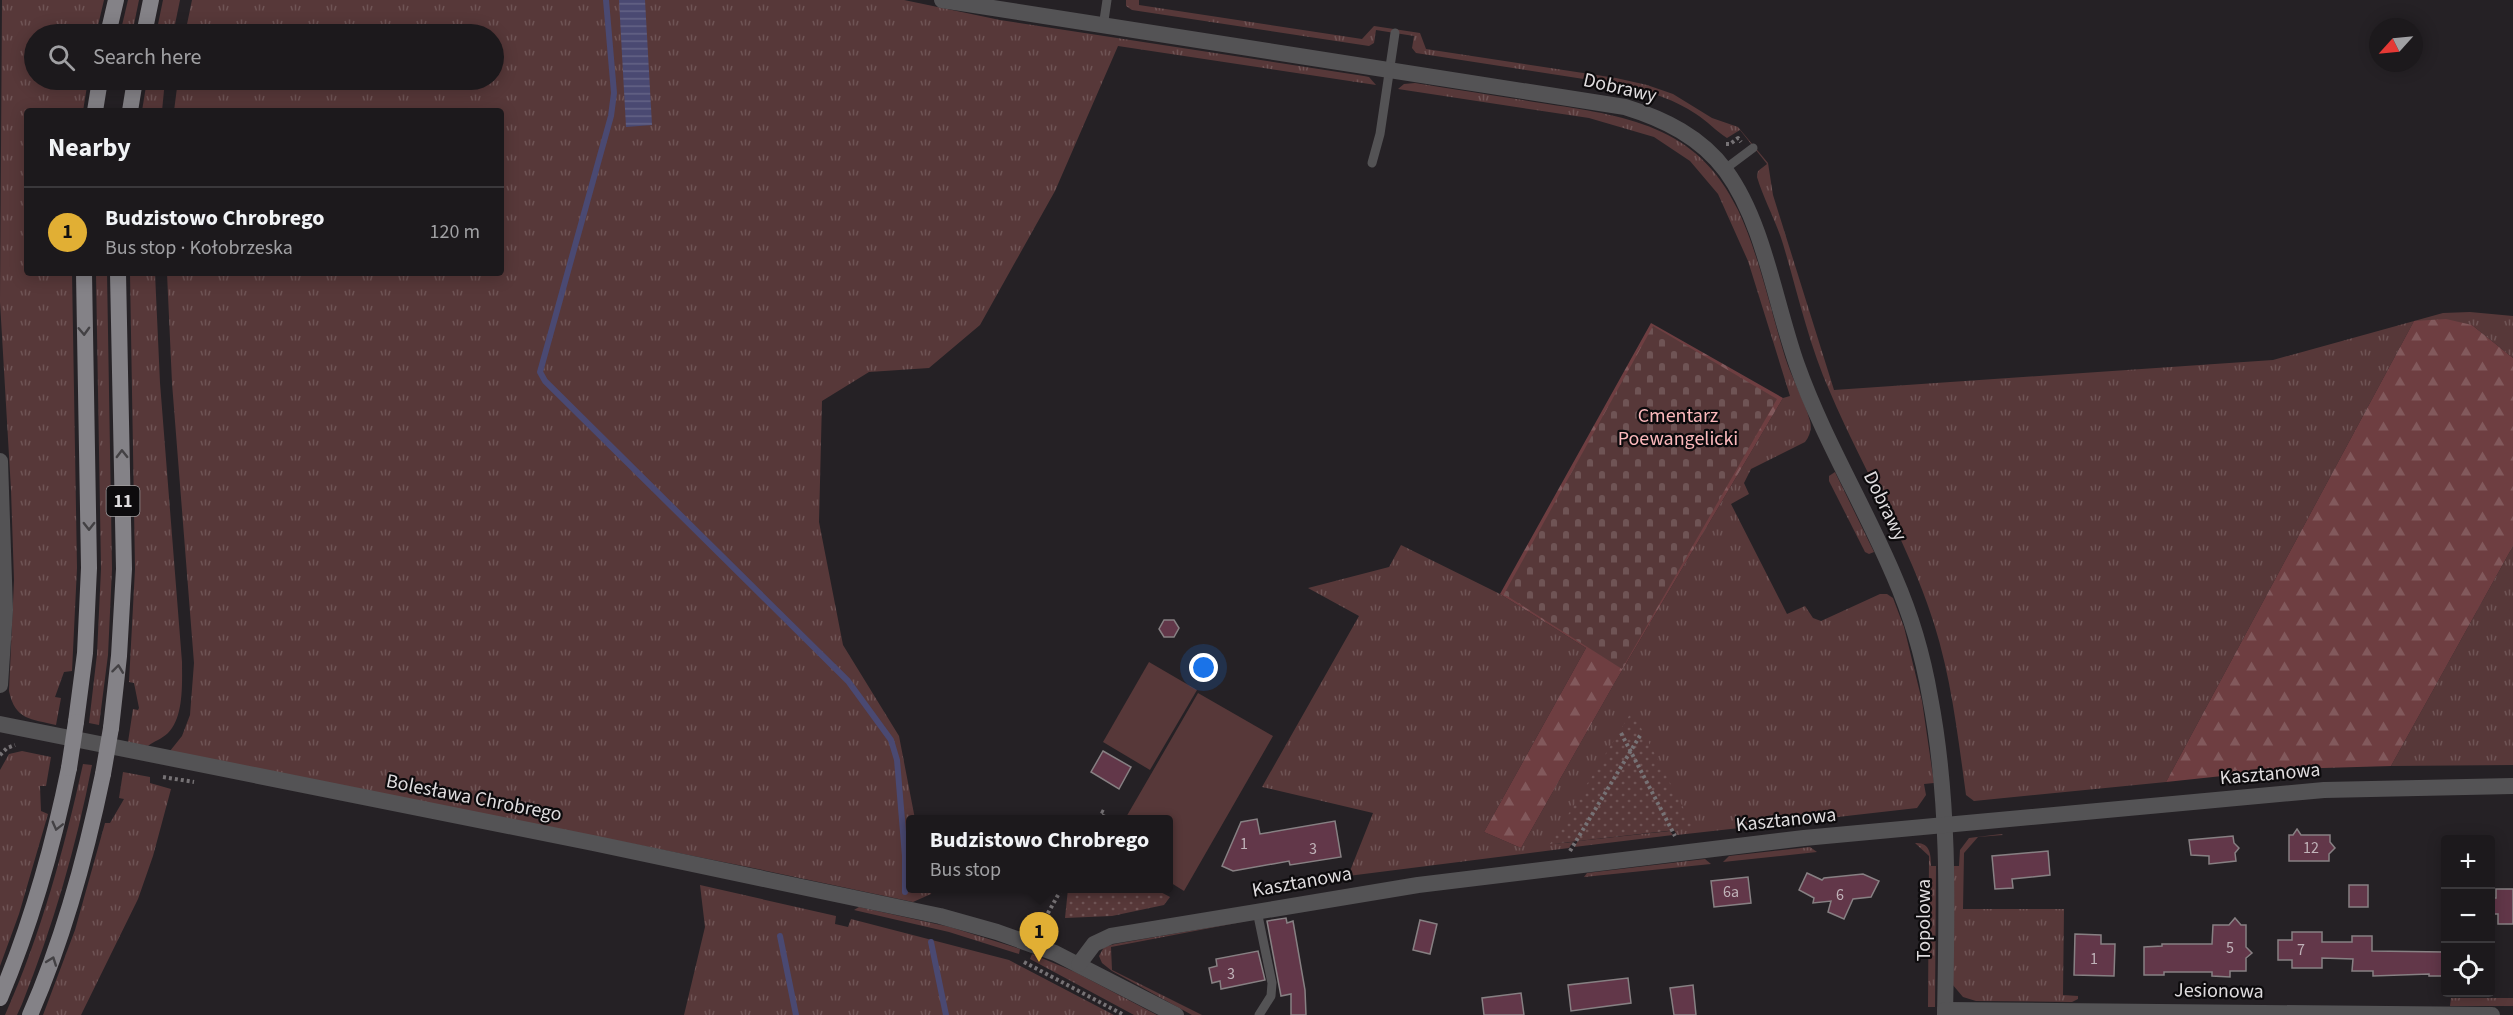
<!DOCTYPE html>
<meta charset="utf-8">
<style>
body{margin:0;font-family:"Source Sans 3",sans-serif;background:#292629;color:#f1f3f6}
.controls{position:absolute;right:18px;bottom:18px;display:grid;overflow:hidden;border-radius:6px;box-shadow:0 3px 15px #0003}
.controls button{width:54px;height:54px;display:grid;place-items:center;padding:0;border:0;border-bottom:2px solid #3a383b;background:#1c191c;color:#f1f3f6;font:30px sans-serif}
.compass{position:absolute;left:2369px;top:18px;width:54px;height:54px;border-radius:50%;background:#1c191c;box-shadow:0 3px 15px #0003;rotate:243deg}
.you{position:absolute;left:1204px;top:668px;width:21px;height:21px;margin:-15px;border:4px solid #fff;border-radius:50%;background:#1a73e8;box-shadow:0 0 0 9px #1a73e833}
.badge{display:grid;place-items:center;width:39px;height:39px;border-radius:50%;background:#e1af34;color:#111;font-size:20px;font-weight:700}
.pin{position:absolute;translate:-50% -50px;filter:drop-shadow(0 2px 3px #0008)}
.pin::after{content:'';position:absolute;top:32px;width:21px;height:18px;background:inherit;clip-path:polygon(0 0,100% 0,50% 100%)}
.popup{position:absolute;left:906px;top:815px;width:267px;height:78px;box-sizing:border-box;display:grid;place-content:center;border-radius:6px;background:#1c191c;filter:drop-shadow(0 2px 4px #0005);font-size:20px;white-space:nowrap;color:#a0a0a3}
.popup b{font-size:22px;color:#f1f3f6}
.popup::after{content:'';position:absolute;left:50%;top:100%;margin-left:-12px;border:12px solid transparent;border-top-color:#1c191c}
.list{margin:0;padding:0;list-style:none}
h2{display:flex;justify-content:space-between;align-items:center;height:78px;margin:0;padding:0 24px;font-size:26px}
h2 small{font-size:20px;font-weight:400;color:#a0a0a3}
.list li{display:grid;grid-template-columns:39px 1fr auto;gap:18px;align-items:center;box-sizing:border-box;height:90px;padding:0 24px;border-top:2px solid #3a383b}
.list b{display:block;font-size:22px;white-space:nowrap}
.list p{margin:0;font-size:20px;white-space:nowrap;color:#a0a0a3}
.list em{font-size:20px;font-style:normal;color:#a0a0a3}
.icon{flex:none;width:33px;height:33px;fill:none;stroke:currentColor;stroke-width:2;stroke-linecap:round;stroke-linejoin:round}
.map{position:relative;flex:none;width:2513px;height:1015px;overflow:hidden}
.search{position:absolute;background:#1c191c;box-shadow:0 3px 15px #0003;left:24px;top:24px;width:480px;height:66px;display:flex;align-items:center;gap:15px;box-sizing:border-box;padding:0 21px;border-radius:33px;color:#a0a0a3;font-size:22px}
.panel{position:absolute;background:#1c191c;box-shadow:0 3px 15px #0003;left:24px;top:108px;width:480px;height:168px;border-radius:6px}
.map>svg:first-child{display:block}
.grass{fill:url(#grass-tufts)}
.forest{fill:url(#forest-firs)}
.cemetery{fill:url(#cemetery-stones)}
.park{fill:url(#park-dots)}
.garden{fill:#573839}
.water{fill:url(#water-rules)}
.lines{fill:none;stroke-linecap:round;stroke-linejoin:round}
.stream{stroke:#4a4972;stroke-width:6}
.building{fill:#623749;stroke:#878083;stroke-width:1.5}
.path{stroke:#767275;stroke-width:4;stroke-dasharray:3 3;stroke-linecap:butt}
.service{stroke:#545355;stroke-width:9}
.minor{stroke:#545355;stroke-width:16}
.primary{stroke:#848287;stroke-width:16}
.primary-bridge{stroke:#848287;stroke-width:16}
.oneway{stroke:#434144}
.labels{text-anchor:middle;dominant-baseline:central;stroke-width:4.5;stroke-linejoin:round;paint-order:stroke}
.number-label{font-size:16px;fill:#c0b3b9}
.shield{fill:#0d0b0d;stroke:#a09d9f;stroke-width:1.5}
.shield-label{font-size:18px;font-weight:bold;fill:#dfdcde}
.street-label{font-size:20px;fill:#dfdcde;stroke:#0d0b0d}
.park-label{font-size:20px;fill:#fcb9bc;stroke:#0d0b0d}
</style>
<div class="map">
<svg width="2513" height="1015" viewBox="0 0 2513 1015">
<defs>
<pattern id="grass-tufts" width="24" height="20" patternUnits="userSpaceOnUse" patternTransform="scale(1.5)"><rect width="24" height="20" fill="#573839"/><path d="M3 7l-1-3M5 7V3M7 7l1-3M15 17l-1-3M17 17v-4M19 17l1-3" fill="none" stroke="#6f5455"/></pattern>
<pattern id="forest-firs" width="22" height="20" patternUnits="userSpaceOnUse" patternTransform="scale(1.5)"><rect width="22" height="20" fill="#6e3e41"/><path d="M5 1l3.5 6h-7zM16 11l3.5 6h-7z" fill="#82595c"/></pattern>
<pattern id="cemetery-stones" width="16" height="16" patternUnits="userSpaceOnUse" patternTransform="scale(1.5)"><rect width="16" height="16" fill="#573839"/><path d="M2 7V4a2 2 0 0 1 4 0v3zM10 15v-3a2 2 0 0 1 4 0v3z" fill="#6f5455"/></pattern>
<pattern id="park-dots" width="8" height="8" patternUnits="userSpaceOnUse" patternTransform="scale(1.5)"><rect width="8" height="8" fill="#573839"/><path d="M2 2h.1M6 6h.1" fill="none" stroke="#6f5455" stroke-width="1.8" stroke-linecap="round"/></pattern>
<pattern id="water-rules" width="6" height="5" patternUnits="userSpaceOnUse" patternTransform="scale(1.5)"><rect width="6" height="5" fill="#4a4972"/><path d="M0 2.5h6" fill="none" stroke="#646386"/></pattern>
</defs>
<rect width="100%" height="100%" fill="#252125"/>
<g class="grass">
<path d="M2 0H104L96 34H34V80H88L83 111H27V273H72L77 568 72 671 64 672 55 697 61 698 56 725C31 719 15 720 9 691L14 580 11 490 0 302Z"/>
<polygon points="128,0 139,0 132,34 120,34"/>
<polygon points="163,0 180,0 173,34 156,34"/>
<polygon points="192,0 904,0 1000,20 1364,76 1369,77 1376,85 1118,46 1055,191 980,325 929,368 869,372 822,401 819,522 843,645 899,736 915,819 910,820 910,888 932,889 931,894 913,902 753,868 170,751 182,736 190,715 194,663 172,383 167,273 501,273 501,111 174,111 178,80 494,80 494,34 185,34"/>
<path d="M1126 0H1139V5L1362 39 1374 26 1420 33 1426 49 1616 78 1647 85 1673 94 1712 118 1738 127 1768 163 1773 195 1834 390 2273 360 2443 313 2470 312 2513 316V358L2472 325 2414 321 2166 782 1974 801 1966 795C1957 730 1950 665 1927 603 1901 530 1860 463 1830 392 1809 345 1798 294 1783 244 1776 221 1764 200 1757 177L1758 171 1767 164 1740 130 1727 138C1716 131 1707 121 1696 114 1675 100 1653 93 1629 86L1416 53 1412 48 1414 36 1376 30 1374 43 1369 46 1132 10 1126 6Z"/>
<polygon points="147,80 165,80 162,111 142,111"/>
<path d="M1415 83C1457 90 1499 96 1541 103 1625 116 1697 124 1738 210 1758 252 1771 311 1785 357 1792 379 1804 399 1810 421 1812 428 1810 436 1805 442L1751 469 1744 483 1749 494 1731 504 1787 614 1805 606 1813 618 1821 621 1880 594H1887L1893 598 1904 627 1922 701 1934 783 1924 784 1926 795 1917 808 1677 835 1674 830 1693 827 1551 844 1573 842 1569 848 1348 876 1373 813 1262 787 1359 616 1308 588 1389 567 1401 545 1500 594 1586 648 1484 832 1521 848 1614 684 1783 398 1790 396 1748 261 1718 194 1690 161 1654 137 1589 118 1398 89 1404 84Z"/>
<polygon points="96,273 107,273 112,569 108,655 99,725 89,723 97,654 101,569"/>
<path d="M130 273H155L160 383 182 662C182 683 184 717 168 733 162 739 154 741 148 746L128 742 133 709 138 710 139 708 134 683 129 682 135 569Z"/>
<polygon points="1835,472 1874,552 1869,554 1865,552 1829,481 1829,476"/>
<polygon points="2513,546 2513,765 2391,766"/>
<polygon points="22,751 51,757 46,786 40,786 41,811 48,814 19,914 0,966 0,770 9,754"/>
<path d="M83 764 92 765C76 848 53 926 22 1004L17 1015H5C41 934 64 850 83 764Z"/>
<polygon points="123,772 150,777 150,783 171,789 153,856 138,899 81,1015 43,1015 75,930 105,823 110,823 124,799 119,798"/>
<polygon points="1670,831 1673,835 1574,847 1578,841"/>
<polygon points="2001,834 2003,835 1978,837 1964,853 1963,909 2064,909 2063,995 2078,996 2078,999 2072,1002 1976,1001 1963,997 1952,984 1954,866 1959,866 1960,850 1969,838"/>
<path d="M1915 843C1930 842 1931 854 1931 866H1936L1935 1007H1928L1929 856Z"/>
<polygon points="1810,847 1817,852 1723,862 1729,856"/>
<polygon points="1705,859 1711,864 1584,877 1587,873"/>
<polygon points="700,885 836,916 835,924 848,927 851,919 1009,960 1114,1015 684,1015 705,927"/>
<polygon points="859,907 950,927 1020,949 1019,954 949,932 854,910"/>
<polygon points="1247,921 1111,947 1112,970 1202,1015 1192,1015 1112,971 1102,963 1099,956 1104,947 1115,944"/>
<polygon points="1032,954 1075,972 1157,1015 1134,1015 1030,959"/>
<polygon points="2451,998 2513,998 2513,1006 2450,1006"/>
</g>
<g class="forest">
<polygon points="2446,319 2472,325 2513,358 2513,546 2391,766 2289,769 2166,782 2414,321"/>
<polygon points="1651,323 1783,398 1614,684 1521,848 1484,832 1586,648 1500,594"/>
</g>
<polygon class="cemetery" points="1653,326 1777,399 1622,669 1504,594"/>
<g class="park">
<polygon points="1632,711 1694,828 1550,844"/>
<polygon points="1068,889 1155,889 1170,897 1164,905 1112,916 1065,918"/>
</g>
<g class="garden">
<polygon points="1149,662 1197,690 1150,770 1103,742"/>
<polygon points="1198,693 1273,736 1184,891 1168,881 1168,820 1125,819"/>
</g>
<polygon class="water" points="619,0 645,0 652,125 626,127"/>
<g class="lines">
<g class="stream">
<polyline points="606,0 614,93 611,116 540,372 545,381 848,681 891,740 897,760 905,856 905,892"/>
<polyline points="780,936 796,1015"/>
<polyline points="931,942 946,1015"/>
</g>
</g>
<g class="building">
<polygon points="1164,620 1174,620 1179,628 1174,637 1164,637 1159,629"/>
<polygon points="1103,751 1131,767 1119,789 1091,772"/>
<polygon points="1257,819 1260,834 1335,821 1341,857 1290,865 1289,861 1233,871 1222,866 1241,822"/>
<polygon points="2297,829 2301,835 2330,835 2330,842 2335,848 2329,854 2329,861 2289,861 2289,835 2293,835"/>
<polygon points="2233,836 2234,843 2239,848 2235,853 2236,861 2209,864 2209,856 2191,855 2189,840"/>
<polygon points="2048,851 2050,875 2012,879 2013,888 1995,889 1992,856"/>
<polygon points="1807,873 1822,880 1824,878 1863,874 1879,881 1871,897 1853,899 1844,919 1828,912 1831,901 1813,903 1814,898 1799,890"/>
<polygon points="1748,877 1751,903 1714,907 1711,881"/>
<rect x="2349" y="885" width="19" height="22"/>
<polygon points="2496,889 2513,889 2513,924 2498,924 2498,914 2490,914 2490,898 2496,898"/>
<polygon points="1286,918 1287,923 1293,921 1305,990 1306,1015 1291,1015 1291,994 1281,996 1272,948 1267,921"/>
<polygon points="2235,918 2241,925 2246,925 2246,947 2252,953 2246,958 2246,971 2230,971 2230,977 2212,976 2212,972 2164,972 2164,975 2144,975 2144,947 2162,946 2162,944 2212,944 2213,925 2229,925"/>
<polygon points="1420,920 1437,924 1430,954 1413,950"/>
<polygon points="2292,932 2322,932 2322,942 2352,942 2352,936 2372,936 2372,951 2445,952 2445,976 2429,976 2429,974 2373,976 2373,971 2352,971 2353,959 2322,958 2322,968 2292,968 2292,960 2278,960 2278,940 2292,940"/>
<polygon points="2075,934 2101,935 2101,944 2115,944 2114,976 2074,975"/>
<polygon points="1258,951 1265,980 1221,989 1220,981 1212,983 1209,968 1217,966 1216,959"/>
<polygon points="1628,978 1631,1003 1571,1011 1568,985"/>
<polygon points="1693,985 1696,1015 1674,1015 1670,988"/>
<polygon points="1521,993 1524,1015 1484,1015 1482,998"/>
</g>
<g class="lines">
<g class="path">
<polyline points="1726,144 1730,144 1738,138 1741,142"/>
<polyline points="1621,733 1675,836"/>
<polyline points="0,755 7,748 15,745"/>
<polyline points="163,777 194,782"/>
<polyline points="1101,811 1105,813 1102,820"/>
<polyline points="1570,851 1641,734"/>
<polyline points="1039,929 1062,888"/>
<polyline points="1024,962 1124,1015"/>
</g>
<g class="service">
<polyline points="1103,27 1107,0"/>
<polyline points="1372,163 1380,134 1395,33"/>
<polyline points="1725,169 1753,148"/>
<polyline points="1257,911 1272,983 1271,996 1259,1015"/>
</g>
<g class="minor">
<path d="M942 0 1625 107C1664 119 1701 137 1726 171 1764 223 1775 303 1797 365 1823 438 1864 505 1894 576 1911 615 1923 656 1930 697 1950 801 1947 909 1945 1015"/>
<polyline points="0,461 5,610 0,685"/>
<polyline points="0,724 593,843 940,916 997,932 1055,953 1176,1015"/>
<polyline points="1079,964 1094,944 1111,936 1418,885 1804,838 2324,790 2513,786"/>
<polyline points="1945,1010 2492,1015"/>
</g>
<g class="primary">
<polyline points="108,34 116,0"/>
<polyline points="144,34 151,0"/>
<polyline points="95,111 100,80"/>
<polyline points="130,111 135,80"/>
<polyline points="76,722 85,653 89,568 84,273"/>
<polyline points="111,728 119,656 124,569 118,273"/>
<path d="M0 998C31 924 53 847 69 768"/>
<path d="M30 1015C64 938 86 856 103 774"/>
</g>
<g class="primary-bridge">
<polyline points="69,768 76,722"/>
<polyline points="103,774 111,728"/>
</g>
</g>
<defs><path id="oneway-chevron" d="M-2-3.5L2.5 0L-2 3.5" fill="none" stroke-width="1.6" stroke-linecap="round" stroke-linejoin="round" transform="scale(1.5)"/></defs>
<g class="oneway">
<use href="#oneway-chevron" transform="translate(84 331) rotate(88)"/>
<use href="#oneway-chevron" transform="translate(122 454) rotate(-91)"/>
<use href="#oneway-chevron" transform="translate(89 526) rotate(90)"/>
<use href="#oneway-chevron" transform="translate(118 669) rotate(-83)"/>
<use href="#oneway-chevron" transform="translate(57 826) rotate(104)"/>
<use href="#oneway-chevron" transform="translate(52 961) rotate(-70)"/>
</g>
<g class="labels">
<g class="number-label">
<text x="1244" y="844">1</text>
<text x="2311" y="848">12</text>
<text x="1313" y="849">3</text>
<text x="1731" y="892">6a</text>
<text x="1840" y="895">6</text>
<text x="2230" y="948">5</text>
<text x="2301" y="950">7</text>
<text x="2094" y="959">1</text>
<text x="1231" y="974">3</text>
</g>
<rect class="shield" x="106.5" y="486" width="33" height="30" rx="4.5"/>
<g class="shield-label">
<text x="123" y="501">11</text>
</g>
<g class="street-label">
<text transform="translate(1620 88) rotate(13)">Dobrawy</text>
<text transform="translate(1885 506) rotate(64)">Dobrawy</text>
<text transform="translate(2270 774) rotate(-5)">Kasztanowa</text>
<text transform="translate(474 798) rotate(11)">Bolesława Chrobrego</text>
<text transform="translate(1786 820) rotate(-6)">Kasztanowa</text>
<text transform="translate(1302 882) rotate(-10)">Kasztanowa</text>
<text transform="translate(1924 920) rotate(-90)">Topolowa</text>
<text transform="translate(2219 991) rotate(1)">Jesionowa</text>
</g>
<g class="park-label">
<text x="1678" y="416">Cmentarz<tspan x="1678" dy="23">Poewangelicki</tspan></text>
</g>
</g>
</svg>
<div class="controls">
<button>+</button>
<button>−</button>
<button><svg class="icon" aria-label="locate" viewBox="0 0 24 24"><circle cx="12" cy="12" r="6"/><path d="M12 2v4M12 18v4M2 12h4M18 12h4"/></svg></button>
</div>
<svg class="compass" viewBox="-18 -18 36 36"><path d="M0-13l5 13h-10z" fill="#e53935"/><path d="M0 13l5-13h-10z" fill="#a0a0a3"/></svg>
<div class="you"></div>
<div class="pin badge" style="left:1039px;top:962px">1</div>
<div class="popup"><b>Budzistowo Chrobrego</b>Bus stop</div>
<div class="search"><svg class="icon" aria-label="search" viewBox="0 0 24 24"><circle cx="10" cy="10" r="6"/><path d="M15 15l6 6"/></svg>Search here</div>
<section class="panel">
<h2>Nearby<small></small></h2>
<ul class="list">
<li><span class="badge">1</span><div><b>Budzistowo Chrobrego</b><p>Bus stop · Kołobrzeska</p></div><em>120 m</em></li>
</ul>
</section>
</div>
